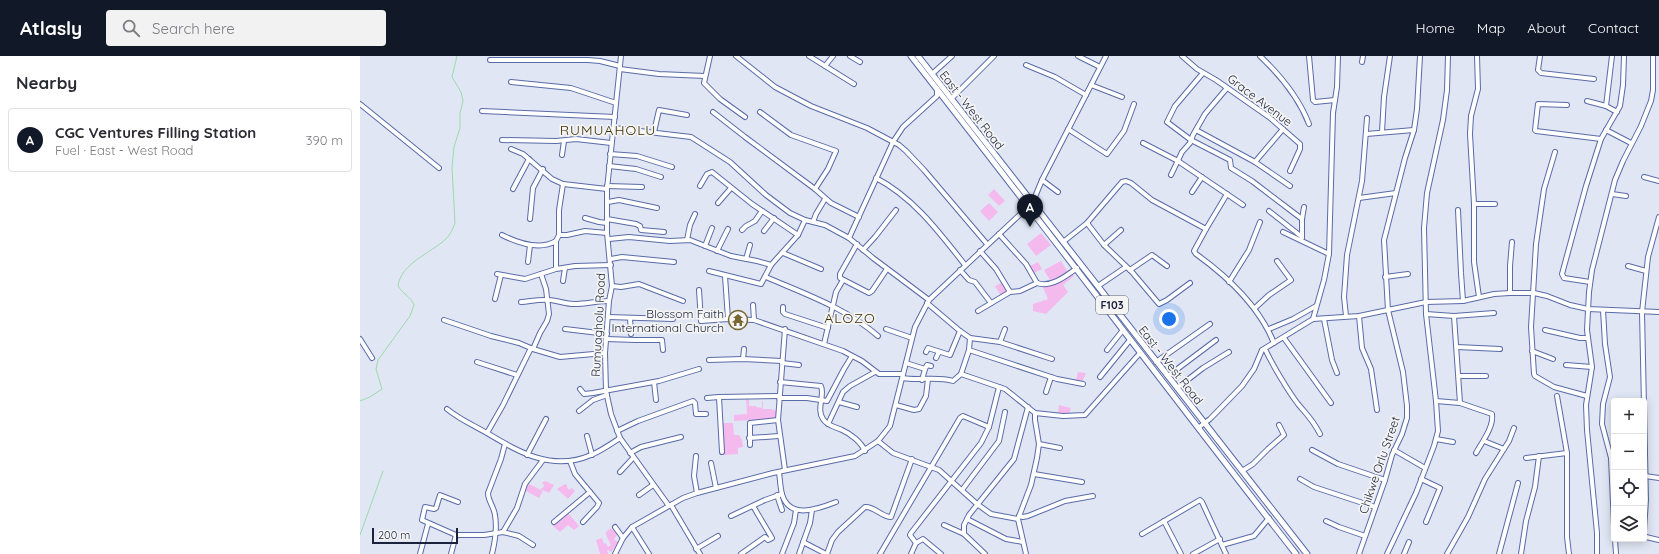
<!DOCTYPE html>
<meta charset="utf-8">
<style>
body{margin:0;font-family:Quicksand,sans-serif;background:#f2f2f3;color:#2b2b33}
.controls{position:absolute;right:12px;bottom:12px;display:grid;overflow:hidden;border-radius:4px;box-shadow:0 2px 10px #0003}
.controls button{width:36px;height:36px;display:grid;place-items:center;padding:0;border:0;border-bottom:1px solid #e1e1e2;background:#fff;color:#2b2b33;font:20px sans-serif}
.scale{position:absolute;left:12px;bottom:10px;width:86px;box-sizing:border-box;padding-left:4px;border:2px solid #1b233c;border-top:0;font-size:11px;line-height:14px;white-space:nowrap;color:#1b233c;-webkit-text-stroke:3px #f3f4f3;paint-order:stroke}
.you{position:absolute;left:809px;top:263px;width:14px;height:14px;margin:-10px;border:3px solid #fff;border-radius:50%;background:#1a73e8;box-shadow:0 0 0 6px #1a73e833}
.badge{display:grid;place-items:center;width:26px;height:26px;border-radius:50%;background:#111827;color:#fff;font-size:13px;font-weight:700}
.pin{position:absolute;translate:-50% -33px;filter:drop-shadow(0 1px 2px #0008)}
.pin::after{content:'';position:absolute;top:21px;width:14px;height:12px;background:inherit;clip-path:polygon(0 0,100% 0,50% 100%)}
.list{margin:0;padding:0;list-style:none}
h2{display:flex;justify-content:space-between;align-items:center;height:52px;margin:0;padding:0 16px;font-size:17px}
h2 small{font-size:13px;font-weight:400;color:#7c7c81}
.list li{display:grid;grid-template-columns:26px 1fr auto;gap:12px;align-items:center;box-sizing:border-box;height:64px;margin:0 8px 8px;padding:0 8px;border:1px solid #e1e1e2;border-radius:4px}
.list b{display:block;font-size:15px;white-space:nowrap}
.list p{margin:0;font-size:13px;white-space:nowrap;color:#7c7c81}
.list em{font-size:13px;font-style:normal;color:#7c7c81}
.icon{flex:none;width:22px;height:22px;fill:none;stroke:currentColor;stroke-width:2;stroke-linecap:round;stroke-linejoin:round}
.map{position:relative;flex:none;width:1299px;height:498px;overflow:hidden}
header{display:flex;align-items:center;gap:24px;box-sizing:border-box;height:56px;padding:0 20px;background:#111827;color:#fff}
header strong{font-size:19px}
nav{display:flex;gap:22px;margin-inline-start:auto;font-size:14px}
.search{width:280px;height:36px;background:#f2f2f3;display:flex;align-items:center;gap:10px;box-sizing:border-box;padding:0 14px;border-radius:4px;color:#7c7c81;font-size:15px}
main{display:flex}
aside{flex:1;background:#fff}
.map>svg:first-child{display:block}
.green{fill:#f4baed}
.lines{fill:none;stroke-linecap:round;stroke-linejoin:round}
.stream{stroke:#99dca7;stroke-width:1}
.minor-casing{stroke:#596ba8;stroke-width:6}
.major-casing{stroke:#596ba8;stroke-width:7}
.minor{stroke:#fff;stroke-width:4}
.major{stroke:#fff;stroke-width:5}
.labels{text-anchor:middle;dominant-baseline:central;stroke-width:3.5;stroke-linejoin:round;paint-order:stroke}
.shield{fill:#f3f4f3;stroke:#5c6273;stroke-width:1}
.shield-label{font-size:11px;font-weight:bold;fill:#1b233c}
.street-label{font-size:12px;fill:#1b233c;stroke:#f3f4f3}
.poi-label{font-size:12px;fill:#1b233c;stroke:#f3f4f3;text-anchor:end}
.quarter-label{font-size:14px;letter-spacing:1px;fill:#3f3107;stroke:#f3f4f3}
</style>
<header>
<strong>Atlasly</strong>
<div class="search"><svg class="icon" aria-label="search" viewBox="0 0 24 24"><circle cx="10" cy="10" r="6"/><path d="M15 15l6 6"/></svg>Search here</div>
<nav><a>Home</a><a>Map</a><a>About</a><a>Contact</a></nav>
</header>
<main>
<aside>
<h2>Nearby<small></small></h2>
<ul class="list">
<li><span class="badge">A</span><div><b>CGC Ventures Filling Station</b><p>Fuel · East - West Road</p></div><em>390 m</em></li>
</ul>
</aside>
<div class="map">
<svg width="1299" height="498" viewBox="0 0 1299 498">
<rect width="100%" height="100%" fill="#e1e6f4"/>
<g class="green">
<polygon points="634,133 645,145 639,150 628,139"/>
<polygon points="629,147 638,156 629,165 620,155"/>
<polygon points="681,177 691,189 676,200 667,188"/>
<polygon points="701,205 708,216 691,226 684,214"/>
<polygon points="678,206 682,213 674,217 670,210"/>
<polygon points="712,218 714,220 703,229 708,236 686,258 673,255 673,248 688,243 682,229 701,226"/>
<polygon points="643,226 649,236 641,240 635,230"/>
<polygon points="718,316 726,317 722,326 716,324"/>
<polygon points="386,342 389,344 389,350 396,350 396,351 402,352 402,345 403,345 403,353 411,353 417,355 417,363 374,365 374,359 387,358"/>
<polygon points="699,349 711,352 709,358 698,357"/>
<polygon points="362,367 373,367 374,379 379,379 382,384 383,391 378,392 378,398 364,399"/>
<polygon points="185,425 194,429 189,437 180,433 183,432 184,429 182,427"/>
<polygon points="167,427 183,435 179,442 164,434"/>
<polygon points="205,428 207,429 207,431 209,434 212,432 215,435 208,443 197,433"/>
<polygon points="208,457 219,470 214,474 208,469 200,476 193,470"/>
<polygon points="251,472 257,478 254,484 259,486 251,496 248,494 247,495 248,498 240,498 236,484 242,482 244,488 246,487 248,491 251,489 246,479 246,476"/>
</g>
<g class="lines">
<g class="stream">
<path d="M0 345 10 341 22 333 16 313 18 304 50 260 54 249C51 241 42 237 38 230 41 207 71 197 86 183 90 179 93 173 95 167L92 111 94 91 100 72V57L103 45 101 36 92 21 97 0"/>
<polyline points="0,479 23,415"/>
</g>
<defs>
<g id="minor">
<polyline points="261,0 247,133 247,177 252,230 249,245 245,297 246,335 251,358 260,382 309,450"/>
<polyline points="350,0 344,27 360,43 385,61"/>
<polyline points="376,0 415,31 451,50 507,72 539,89 546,95 564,114 627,188"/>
<polyline points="449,0 494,28"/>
<polyline points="490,0 500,6"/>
<polyline points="718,0 740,11"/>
<polyline points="822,0 837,13 856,24 909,61 940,88 940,93 930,115"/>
<path d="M900 0C920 19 939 42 949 68"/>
<polyline points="949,0 953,44 955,46 975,44"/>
<polyline points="1117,0 1118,33 1111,60 1110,78 1114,148 1114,206 1119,241"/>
<polyline points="1180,0 1178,14 1181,17 1234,23"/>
<polyline points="130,4 228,4 240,5 260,10"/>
<polyline points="1002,6 1003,0"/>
<polyline points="666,9 695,21 726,39"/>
<polyline points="465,10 473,0"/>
<polyline points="260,13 299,18 345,20"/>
<polyline points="843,17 815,50 807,66 831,84 870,104 871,112 892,125 942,163"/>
<polyline points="572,18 592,0"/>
<polyline points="151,26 211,32 256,47"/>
<polyline points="731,29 762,41"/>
<polyline points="591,43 634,0"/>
<polyline points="1227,45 1246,50 1257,56"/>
<polyline points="0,48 79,112"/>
<polyline points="1207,49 1178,48 1175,74 1176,75 1241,83"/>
<polyline points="1246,50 1252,0"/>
<polyline points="122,55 255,61"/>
<polyline points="353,56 385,81 455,133 471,147 499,161"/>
<polyline points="400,56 431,79 476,95 468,113 455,133"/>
<polyline points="254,72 331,81 370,106 406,139 430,157 445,164 465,169 489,182 513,202 569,244"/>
<polyline points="708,73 747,98 764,75 774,48"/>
<polyline points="836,74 895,106 930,130"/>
<polyline points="1246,74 1271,87"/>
<polyline points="294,76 299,54 327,59"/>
<polyline points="1022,76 1024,41 1030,0"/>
<polyline points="1006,78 1054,74"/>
<polyline points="142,84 196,85 216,83 251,87"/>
<polyline points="783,87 818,105 883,149"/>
<polyline points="151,93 163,98 192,123 203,128 247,133"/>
<polyline points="1195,96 1184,133 1176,188 1171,271 1174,318 1175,320 1194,331 1227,340"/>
<polyline points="250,98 277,100 312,111"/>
<polyline points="202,99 204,85"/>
<polyline points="895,106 923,73"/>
<polyline points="249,110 276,113 301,121"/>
<polyline points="811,119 822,96 830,87 833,79 845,58 867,32"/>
<polyline points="1284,121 1299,125"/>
<path d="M516 122C553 141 579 176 605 209"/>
<polyline points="682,124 698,136"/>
<polyline points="247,130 282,131"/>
<polyline points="340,130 347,118 352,116 392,148 438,179"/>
<polyline points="153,133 169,103"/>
<polyline points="832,136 842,121"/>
<path d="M867 138 846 173 834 195 836 198C868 221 899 250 914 287"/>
<polyline points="1252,138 1266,140"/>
<polyline points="999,142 1036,137"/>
<polyline points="248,146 259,144 297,152"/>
<polyline points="358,147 371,132"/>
<polyline points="672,148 682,124 746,0"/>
<polyline points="1114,148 1135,148"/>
<polyline points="1098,154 1101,217 1103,245"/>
<polyline points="909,155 942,181"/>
<polyline points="225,162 239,166 247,167"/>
<polyline points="170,163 173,132 183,113"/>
<polyline points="247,163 276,168 280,170 281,174 304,176"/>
<polyline points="453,166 456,158 465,143"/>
<polyline points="727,167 744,189 772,216 799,248 807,244 830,227"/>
<polyline points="382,174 386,170 395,165 402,155"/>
<polyline points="404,175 414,162"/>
<polyline points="923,176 969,198"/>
<polyline points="639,178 666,208 677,227"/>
<path d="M142 179C158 187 179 195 196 185L199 179V154L203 128"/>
<polyline points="199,179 207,179 225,175 247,177"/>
<polyline points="489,182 533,86 543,71 577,40 577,32"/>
<polyline points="942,182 942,163 944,151"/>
<polyline points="249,183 269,181 310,185 330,184 371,200 397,205 411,209"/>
<polyline points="327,184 330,169 335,158"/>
<polyline points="196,185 196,213"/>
<polyline points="703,186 727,167 762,126 766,125 771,127 792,144 846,173"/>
<polyline points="497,188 480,218 480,222 509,237 512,235 527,213"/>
<polyline points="744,189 761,174"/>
<polyline points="345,190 352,172"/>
<polyline points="503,194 515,181 536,154"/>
<polyline points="357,195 368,173"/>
<polyline points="620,195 636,213 650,236"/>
<polyline points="423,197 461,213"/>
<polyline points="251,203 262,201 314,206"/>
<polyline points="386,203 390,189"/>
<polyline points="168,206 170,189"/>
<polyline points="1268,210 1286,215"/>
<polyline points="600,214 609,224 615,226 631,247"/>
<polyline points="770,214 792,199 807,210"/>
<polyline points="349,215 401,228 411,209 438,179 445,164"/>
<polyline points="137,218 165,223 196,213 215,210 251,209"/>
<polyline points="365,220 368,263"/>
<path d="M406 221C445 238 486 252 518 280"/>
<polyline points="1025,221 1048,218"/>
<polyline points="203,225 205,212"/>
<polyline points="869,226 889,194 900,166"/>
<polyline points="1230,226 1204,222 1202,218 1226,130 1241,83 1260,50 1263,29 1264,0"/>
<polyline points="252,230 261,231 279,228 323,245"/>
<polyline points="738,230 766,211"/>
<polyline points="339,234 341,265 368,263 394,264 483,295 502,305 519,318 543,318"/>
<polyline points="1150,237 1150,210 1152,186"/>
<polyline points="135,243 141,219"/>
<path d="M161 246C173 245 184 242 196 245 202 246 207 248 214 248 226 248 237 245 249 245"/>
<polyline points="567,247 600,275 610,282 640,286 692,303"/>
<polyline points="393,249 394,264"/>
<polyline points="423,251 423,256 425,258 468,272"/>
<polyline points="895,252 909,239 931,224 917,205"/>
<polyline points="1243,254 1245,288 1250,321 1243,348 1242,368 1251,402 1254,469"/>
<path d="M618 255 650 236 660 235 677 227C691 232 706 220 717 212"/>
<polyline points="1066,258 1094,260 1134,257"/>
<polyline points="986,260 984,241 987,199 1002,125 1007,62"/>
<polyline points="999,260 1002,292 1011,313 1017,354"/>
<polyline points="1094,260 1100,347"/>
<polyline points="248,261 313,263"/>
<polyline points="270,262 271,278"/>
<polyline points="953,263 964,224 969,198 973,57 977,31 978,0"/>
<polyline points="964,263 972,304 977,317"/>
<polyline points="84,264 131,280 159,287 173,293 200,301 245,297"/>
<polyline points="205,273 247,278"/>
<polyline points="425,273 418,364 425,414"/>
<polyline points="526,273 552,282"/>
<polyline points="909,273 933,263 956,250"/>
<polyline points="1185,274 1220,282 1228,282"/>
<polyline points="610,282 609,294 601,318 645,333 675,357 703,360 725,359 780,297"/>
<polyline points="924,282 971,347"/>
<polyline points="0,283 12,302"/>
<polyline points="246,283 275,284 302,284 303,294"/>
<polyline points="640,286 645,273"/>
<polyline points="464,288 476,236 483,224"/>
<polyline points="1097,291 1140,293"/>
<polyline points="173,293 180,277 187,265 189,258 186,233 181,218"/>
<path d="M905 293C912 308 928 335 938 348 948 360 953 364 960 378"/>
<polyline points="609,294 697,323 723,328"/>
<polyline points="747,294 763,274"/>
<polyline points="1172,295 1193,303"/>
<polyline points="566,296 568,292 590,299 600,275"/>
<polyline points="576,302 579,296"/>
<polyline points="383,303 384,293"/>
<polyline points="349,304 383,303 422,305"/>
<polyline points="117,306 157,319"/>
<polyline points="796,306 850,268"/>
<polyline points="422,307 439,309"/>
<polyline points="546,307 565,313 562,324"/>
<polyline points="1206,309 1232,311"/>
<polyline points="565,313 567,309 571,310"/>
<polyline points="808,320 856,284"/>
<polyline points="1099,320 1126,320"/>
<polyline points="740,321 770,284"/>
<path d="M543 322C559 325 577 320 593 325L601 318"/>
<polyline points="294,326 296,344"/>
<path d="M420 326 461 330C465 340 456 353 463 363 467 370 476 371 482 374 491 378 501 386 505 395"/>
<polyline points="817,332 843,312 869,296"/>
<polyline points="220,333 224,338 233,337 299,325 339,313"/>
<polyline points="686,336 691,321"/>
<polyline points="1197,340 1207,397 1207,481 1209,498"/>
<polyline points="347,342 359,341"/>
<polyline points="419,342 447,342 467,345 484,313 492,300"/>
<path d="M1076 345 1100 347 1132 358C1134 371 1122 386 1116 397"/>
<polyline points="479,346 497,351"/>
<polyline points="536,349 554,354 559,353 566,340 568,323"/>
<path d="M87 353C99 363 113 369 127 377 159 396 192 416 231 399 241 395 251 388 260 382"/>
<polyline points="219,355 233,344 247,339"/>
<polyline points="468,368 483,336 490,330 515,316"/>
<polyline points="838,372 850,363 882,330 894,313 902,294 953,263 999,260 1066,246 1103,245 1134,238 1150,237 1174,237 1187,240 1210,249 1228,253 1299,256"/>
<polyline points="257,375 278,365 333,345 335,347 336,358 346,358"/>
<polyline points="127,377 143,349 171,292"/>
<polyline points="227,380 232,399"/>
<polyline points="389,382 419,380"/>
<polyline points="1076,383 1093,386"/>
<polyline points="518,385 533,397 579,414 617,448 631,458 658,463"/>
<polyline points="1124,385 1144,393"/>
<polyline points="679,388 700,392"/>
<polyline points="390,389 390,367 418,364"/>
<polyline points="952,394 978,408 1025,424"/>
<polyline points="1034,394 1065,412"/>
<polyline points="362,396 359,341 419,340"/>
<polyline points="270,397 281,391 321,381"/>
<polyline points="167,399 186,363"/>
<polyline points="336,400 334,420 337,437"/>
<polyline points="1166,402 1207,397"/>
<polyline points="210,405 215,418 239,447 237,451 223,466"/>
<polyline points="351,407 356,432"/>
<polyline points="882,415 893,408 908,393 924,379 919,369"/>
<polyline points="260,416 273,402"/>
<path d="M419 416C420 423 420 430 422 438 429 464 458 453 476 446"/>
<polyline points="674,418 722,426"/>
<polyline points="1285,420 1299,422"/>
<polyline points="940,423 954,431 1015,451"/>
<polyline points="1061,423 1080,432 1066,466"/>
<polyline points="602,434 639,385 645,356"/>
<polyline points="279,439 293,429"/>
<polyline points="417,439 422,454"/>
<polyline points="98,446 80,439 76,452 74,453 65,451 62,464 96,479 124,479 143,476 159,480 173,489"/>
<polyline points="311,449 340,498"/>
<polyline points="371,460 405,444 422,438"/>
<polyline points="659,460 663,461 668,460 705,445 733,440"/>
<polyline points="607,463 646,483 663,486"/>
<polyline points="804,465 821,498"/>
<polyline points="966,465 979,471 1005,480"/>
<polyline points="194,466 230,436"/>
<polyline points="584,469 604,478 625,498"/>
<polyline points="255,471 263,482"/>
<polyline points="272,471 289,498"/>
<polyline points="1284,474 1286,444 1282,256 1288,201 1299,161"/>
<polyline points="143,476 157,452 165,428 183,404"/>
<polyline points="604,478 604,469 609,459 654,403 668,351"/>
<polyline points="782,478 840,444 842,446 866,498"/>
<polyline points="1284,479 1286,481 1299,484"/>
<polyline points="1255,483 1256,498"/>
<polyline points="443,486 466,498"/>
<polyline points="556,487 550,479 551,477 621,387 629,371 639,331"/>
<polyline points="862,489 894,480 909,462"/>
<polyline points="336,493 358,480"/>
<polyline points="60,498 68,468"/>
<polyline points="91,498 96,479"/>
<path d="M132 498C135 486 137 471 135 459 134 451 128 445 128 437L141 403 145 388"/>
<polyline points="255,498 263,482 272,471 323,442 337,437 413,417 495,400 518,385 530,370 555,271 569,244 669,150"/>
<polyline points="381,498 405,481 408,484 412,482 393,450"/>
<polyline points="422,498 434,467 436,454"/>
<polyline points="439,498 450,467 452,454"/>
<path d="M467 498 472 484 478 476 505 451C514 450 522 461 531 461L552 403"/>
<polyline points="520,498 600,362 603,360 629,371"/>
<polyline points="551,498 556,487 563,483 581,498"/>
<polyline points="666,498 658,463 671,429 677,402 679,388 675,364 675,357"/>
<polyline points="833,498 860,483"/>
<polyline points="999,498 1025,424 1032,399 1042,378 1047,362 1047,350 1043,316 1028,254 1024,184 1045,102 1054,74 1057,53 1060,0"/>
<polyline points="1027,498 1056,437 1074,390 1078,375 1076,345 1066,258 1064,172 1067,137 1083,64 1087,34 1088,0"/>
<polyline points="1044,498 1049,486"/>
<polyline points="1087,498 1108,461 1125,423 1149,385 1154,372"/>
<polyline points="1139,498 1158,427"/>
<polyline points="1161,498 1166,465 1175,431 1179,400"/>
<polyline points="1237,498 1237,477 1227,374 1226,349 1232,311 1227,274 1229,236 1232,214 1255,124 1263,105 1281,70 1291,45 1293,34 1293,0"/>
</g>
<g id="major">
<path d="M551 0C681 165 807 333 936 498"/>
<polyline points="558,0 947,498"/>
</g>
</defs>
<use href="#minor" class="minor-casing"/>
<use href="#major" class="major-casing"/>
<use href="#minor" class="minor"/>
<use href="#major" class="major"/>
</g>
<defs>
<symbol id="temple-ring" viewBox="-11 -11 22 22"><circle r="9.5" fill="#f3f4f3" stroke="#786735" stroke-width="1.5"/><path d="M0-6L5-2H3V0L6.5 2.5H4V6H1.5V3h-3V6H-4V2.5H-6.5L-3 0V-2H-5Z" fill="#786735"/></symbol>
</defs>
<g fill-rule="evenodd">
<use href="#temple-ring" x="367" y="253" width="22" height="22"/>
</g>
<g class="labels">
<rect class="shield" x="736" y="240" width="32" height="18" rx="3"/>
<g class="shield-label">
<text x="752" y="249">F103</text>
</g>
<g class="street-label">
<text transform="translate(900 44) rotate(37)">Grace Avenue</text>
<text transform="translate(612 54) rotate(52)">East - West Road</text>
<text transform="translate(238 269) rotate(-87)">Rumuagholu Road</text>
<text transform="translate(811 309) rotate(52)">East - West Road</text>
<text transform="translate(1019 409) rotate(-71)">Chikwe Orlu Street</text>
</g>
<g class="poi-label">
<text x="364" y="257">Blossom Faith<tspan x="364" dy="14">International Church</tspan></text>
</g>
<g class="quarter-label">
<text x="248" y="74">RUMUAHOLU</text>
<text x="490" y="262">ALOZO</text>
</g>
</g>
</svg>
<div class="controls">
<button>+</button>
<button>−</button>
<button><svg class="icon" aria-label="locate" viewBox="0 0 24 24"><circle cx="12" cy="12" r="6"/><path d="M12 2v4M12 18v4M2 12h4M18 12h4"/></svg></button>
<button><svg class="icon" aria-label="layers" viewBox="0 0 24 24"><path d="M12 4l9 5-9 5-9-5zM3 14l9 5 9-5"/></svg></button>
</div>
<div class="scale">200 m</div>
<div class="you"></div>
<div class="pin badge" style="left:670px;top:171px">A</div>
</div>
</main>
